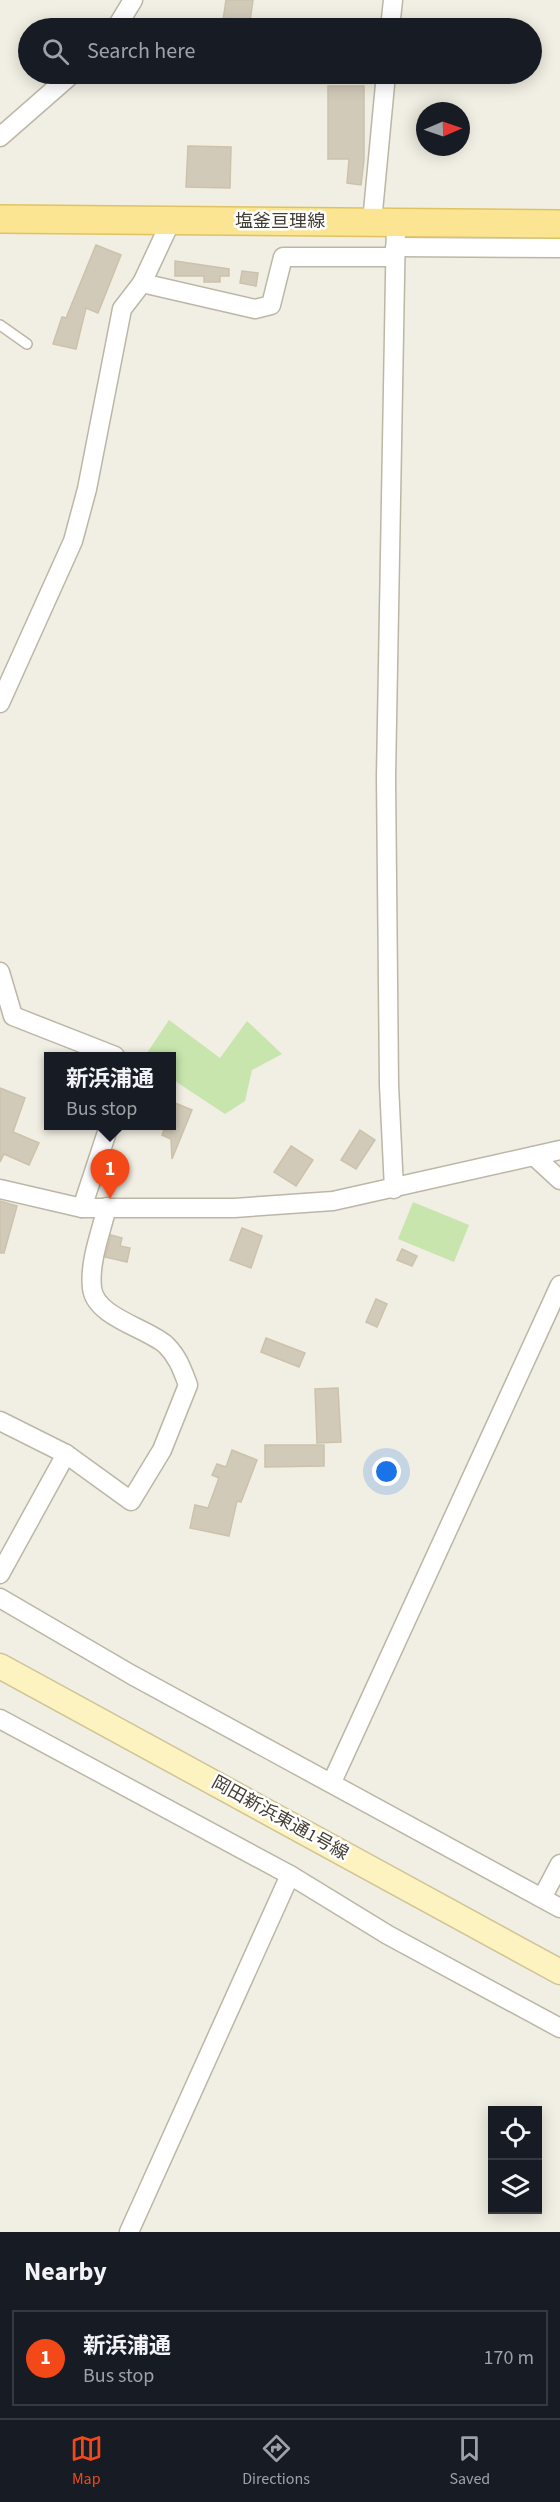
<!DOCTYPE html>
<meta charset="utf-8">
<style>
body{margin:0;font-family:"Source Sans 3","Noto Sans JP",sans-serif;background:#20242c;color:#f1f3f6}
.controls{position:absolute;right:18px;bottom:18px;display:grid;overflow:hidden;border-radius:0px;box-shadow:0 3px 15px #0003}
.controls button{width:54px;height:54px;display:grid;place-items:center;padding:0;border:0;border-bottom:2px solid #363941;background:#171b24;color:#f1f3f6;font:30px sans-serif}
.compass{position:absolute;left:416px;top:102px;width:54px;height:54px;border-radius:50%;background:#171b24;box-shadow:0 3px 15px #0003;rotate:88deg}
.you{position:absolute;left:387px;top:1472px;width:21px;height:21px;margin:-15px;border:4px solid #fff;border-radius:50%;background:#1a73e8;box-shadow:0 0 0 9px #1a73e833}
.badge{display:grid;place-items:center;width:39px;height:39px;border-radius:50%;background:#f34918;color:#fff;font-size:20px;font-weight:700}
.pin{position:absolute;translate:-50% -50px;filter:drop-shadow(0 2px 3px #0008)}
.pin::after{content:'';position:absolute;top:32px;width:21px;height:18px;background:inherit;clip-path:polygon(0 0,100% 0,50% 100%)}
.popup{position:absolute;left:44px;top:1052px;width:132px;height:78px;box-sizing:border-box;display:grid;place-content:center;border-radius:0px;background:#171b24;filter:drop-shadow(0 2px 4px #0005);font-size:20px;white-space:nowrap;color:#9ea1a6}
.popup b{font-size:22px;color:#f1f3f6}
.popup::after{content:'';position:absolute;left:50%;top:100%;margin-left:-12px;border:12px solid transparent;border-top-color:#171b24}
.list{margin:0;padding:0;list-style:none}
h2{display:flex;justify-content:space-between;align-items:center;height:78px;margin:0;padding:0 24px;font-size:26px}
h2 small{font-size:20px;font-weight:400;color:#9ea1a6}
.list li{display:grid;grid-template-columns:39px 1fr auto;gap:18px;align-items:center;box-sizing:border-box;height:96px;margin:0 12px 12px;padding:0 12px;border:2px solid #363941;border-radius:0px}
.list b{display:block;font-size:22px;white-space:nowrap}
.list p{margin:0;font-size:20px;white-space:nowrap;color:#9ea1a6}
.list em{font-size:20px;font-style:normal;color:#9ea1a6}
.icon{flex:none;width:33px;height:33px;fill:none;stroke:currentColor;stroke-width:2;stroke-linecap:round;stroke-linejoin:round}
.map{position:relative;flex:none;width:560px;height:2232px;overflow:hidden}
.search{position:absolute;background:#171b24;box-shadow:0 3px 15px #0003;left:18px;right:18px;top:18px;height:66px;display:flex;align-items:center;gap:15px;box-sizing:border-box;padding:0 21px;border-radius:33px;color:#9ea1a6;font-size:22px}
.sheet{height:186px;background:#171b24}
nav{display:flex;justify-content:space-around;align-items:center;box-sizing:border-box;height:84px;border-top:2px solid #363941;background:#171b24;font-size:16px;color:#9ea1a6}
nav a{display:grid;justify-items:center;gap:3px}
nav .on{color:#f34918}
.map>svg:first-child{display:block}
.green{fill:#c7e5ac}
.building{fill:#d2cab9;stroke:#ccc2ac;stroke-width:1.5}
.lines{fill:none;stroke-linecap:round;stroke-linejoin:round}
.lane-casing{stroke:#bcb6a6;stroke-width:12}
.street-casing{stroke:#bcb6a6;stroke-width:21}
.secondary-casing{stroke:#d0c494;stroke-width:27}
.primary-casing{stroke:#dfc363;stroke-width:30}
.lane{stroke:#fff;stroke-width:9}
.street{stroke:#fff;stroke-width:18}
.secondary{stroke:#fdf3c1;stroke-width:24}
.primary{stroke:#fbe592;stroke-width:27}
.labels{text-anchor:middle;dominant-baseline:central;stroke-width:5;stroke-linejoin:round;paint-order:stroke}
.street-label{font-size:18px;fill:#423d33;stroke:#fff}
</style>
<div class="map">
<svg width="560" height="2232" viewBox="0 0 560 2232">
<rect width="100%" height="100%" fill="#f1eee3"/>
<g class="green">
<polygon points="169,1020 220,1058 247,1021 282,1054 252,1070 245,1101 225,1114 172,1079 172,1056 145,1056"/>
<polygon points="413,1202 469,1225 454,1262 398,1239"/>
</g>
<g class="building">
<polygon points="226,0 253,0 249,28 222,27"/>
<polygon points="328,86 364,86 364,160 361,185 347,183 349,159 328,159"/>
<polygon points="188,146 231,147 230,188 186,187"/>
<polygon points="96,245 121,255 98,313 86,308 76,349 53,344 62,317 66,318"/>
<polygon points="175,261 229,269 229,276 220,276 220,282 204,282 204,276 175,276"/>
<polygon points="242,271 258,273 256,286 240,283"/>
<polygon points="0,1088 25,1098 13,1132 39,1143 29,1165 4,1154 0,1162"/>
<polygon points="175,1103 192,1110 172,1159 171,1139 162,1135 166,1125 171,1125 171,1112"/>
<polygon points="360,1130 375,1140 356,1169 341,1160"/>
<polygon points="291,1146 313,1160 296,1186 274,1172"/>
<polygon points="0,1201 17,1206 4,1253 0,1253"/>
<polygon points="242,1228 262,1236 251,1268 230,1260"/>
<polygon points="111,1235 122,1238 120,1246 130,1248 127,1262 105,1257"/>
<polygon points="402,1249 417,1256 412,1266 397,1260"/>
<polygon points="376,1299 387,1304 377,1327 366,1322"/>
<polygon points="266,1338 305,1353 299,1367 261,1352"/>
<polygon points="338,1388 341,1442 317,1443 315,1389"/>
<polygon points="265,1445 324,1445 324,1466 265,1467"/>
<polygon points="232,1450 257,1460 241,1502 237,1501 229,1536 190,1528 195,1505 208,1508 219,1478 212,1475 217,1464 226,1467"/>
</g>
<g class="lines">
<defs>
<polyline id="lane" points="0,325 27,344"/>
<g id="street">
<polyline points="116,28 133,0"/>
<polyline points="390,28 393,0"/>
<polyline points="0,137 72,74"/>
<polyline points="171,221 142,283 255,309 271,305 283,257 394,257"/>
<polyline points="372,222 386,74"/>
<polyline points="395,247 560,248"/>
<polyline points="0,703 73,541 87,489 122,309 142,283"/>
<polyline points="0,972 13,1016 115,1056"/>
<polyline points="534,1156 560,1180"/>
<polyline points="0,1189 82,1208 234,1208 333,1201 560,1150"/>
<polyline points="394,1189 389,1085 386,777 396,222"/>
<polyline points="82,1208 109,1126"/>
<path d="M0 1421 66 1454 131 1501 162 1450 188 1385C182 1369 178 1357 166 1345 147 1328 95 1317 92 1288 89 1262 101 1232 107 1207"/>
<polyline points="0,1574 66,1454"/>
<polyline points="0,1598 132,1675 560,1908"/>
<polyline points="0,1719 290,1875 388,1935 560,2028"/>
<polyline points="332,1782 560,1285"/>
<polyline points="542,1898 560,1864"/>
<polyline points="129,2232 290,1875"/>
</g>
<polyline id="secondary" points="0,1666 560,1972"/>
<polyline id="primary" points="0,219 560,224"/>
</defs>
<use href="#lane" class="lane-casing"/>
<use href="#street" class="street-casing"/>
<use href="#secondary" class="secondary-casing"/>
<use href="#primary" class="primary-casing"/>
<use href="#lane" class="lane"/>
<use href="#street" class="street"/>
<use href="#secondary" class="secondary"/>
<use href="#primary" class="primary"/>
</g>
<g class="labels">
<g class="street-label">
<text x="280" y="221">塩釜亘理線</text>
<text transform="translate(280 1818) rotate(29)">岡田新浜東通1号線</text>
</g>
</g>
</svg>
<div class="controls">
<button><svg class="icon" aria-label="locate" viewBox="0 0 24 24"><circle cx="12" cy="12" r="6"/><path d="M12 2v4M12 18v4M2 12h4M18 12h4"/></svg></button>
<button><svg class="icon" aria-label="layers" viewBox="0 0 24 24"><path d="M12 4l9 5-9 5-9-5zM3 14l9 5 9-5"/></svg></button>
</div>
<svg class="compass" viewBox="-18 -18 36 36"><path d="M0-13l5 13h-10z" fill="#e53935"/><path d="M0 13l5-13h-10z" fill="#9ea1a6"/></svg>
<div class="you"></div>
<div class="pin badge" style="left:110px;top:1199px">1</div>
<div class="popup"><b>新浜浦通</b>Bus stop</div>
<div class="search"><svg class="icon" aria-label="search" viewBox="0 0 24 24"><circle cx="10" cy="10" r="6"/><path d="M15 15l6 6"/></svg>Search here</div>
</div>
<section class="sheet">
<h2>Nearby<small></small></h2>
<ul class="list">
<li><span class="badge">1</span><div><b>新浜浦通</b><p>Bus stop</p></div><em>170 m</em></li>
</ul>
</section>
<nav>
<a class="on"><svg class="icon" aria-label="map" viewBox="0 0 24 24"><path d="M3 6l6-2 6 2 6-2v14l-6 2-6-2-6 2zM9 4v14M15 6v14"/></svg>Map</a>
<a><svg class="icon" aria-label="directions" viewBox="0 0 24 24"><path d="M12 3l9 9-9 9-9-9zM9 14v-3h6M13 9l2 2-2 2"/></svg>Directions</a>
<a><svg class="icon" aria-label="saved" viewBox="0 0 24 24"><path d="M7 4h10v16l-5-4-5 4z"/></svg>Saved</a>
</nav>
